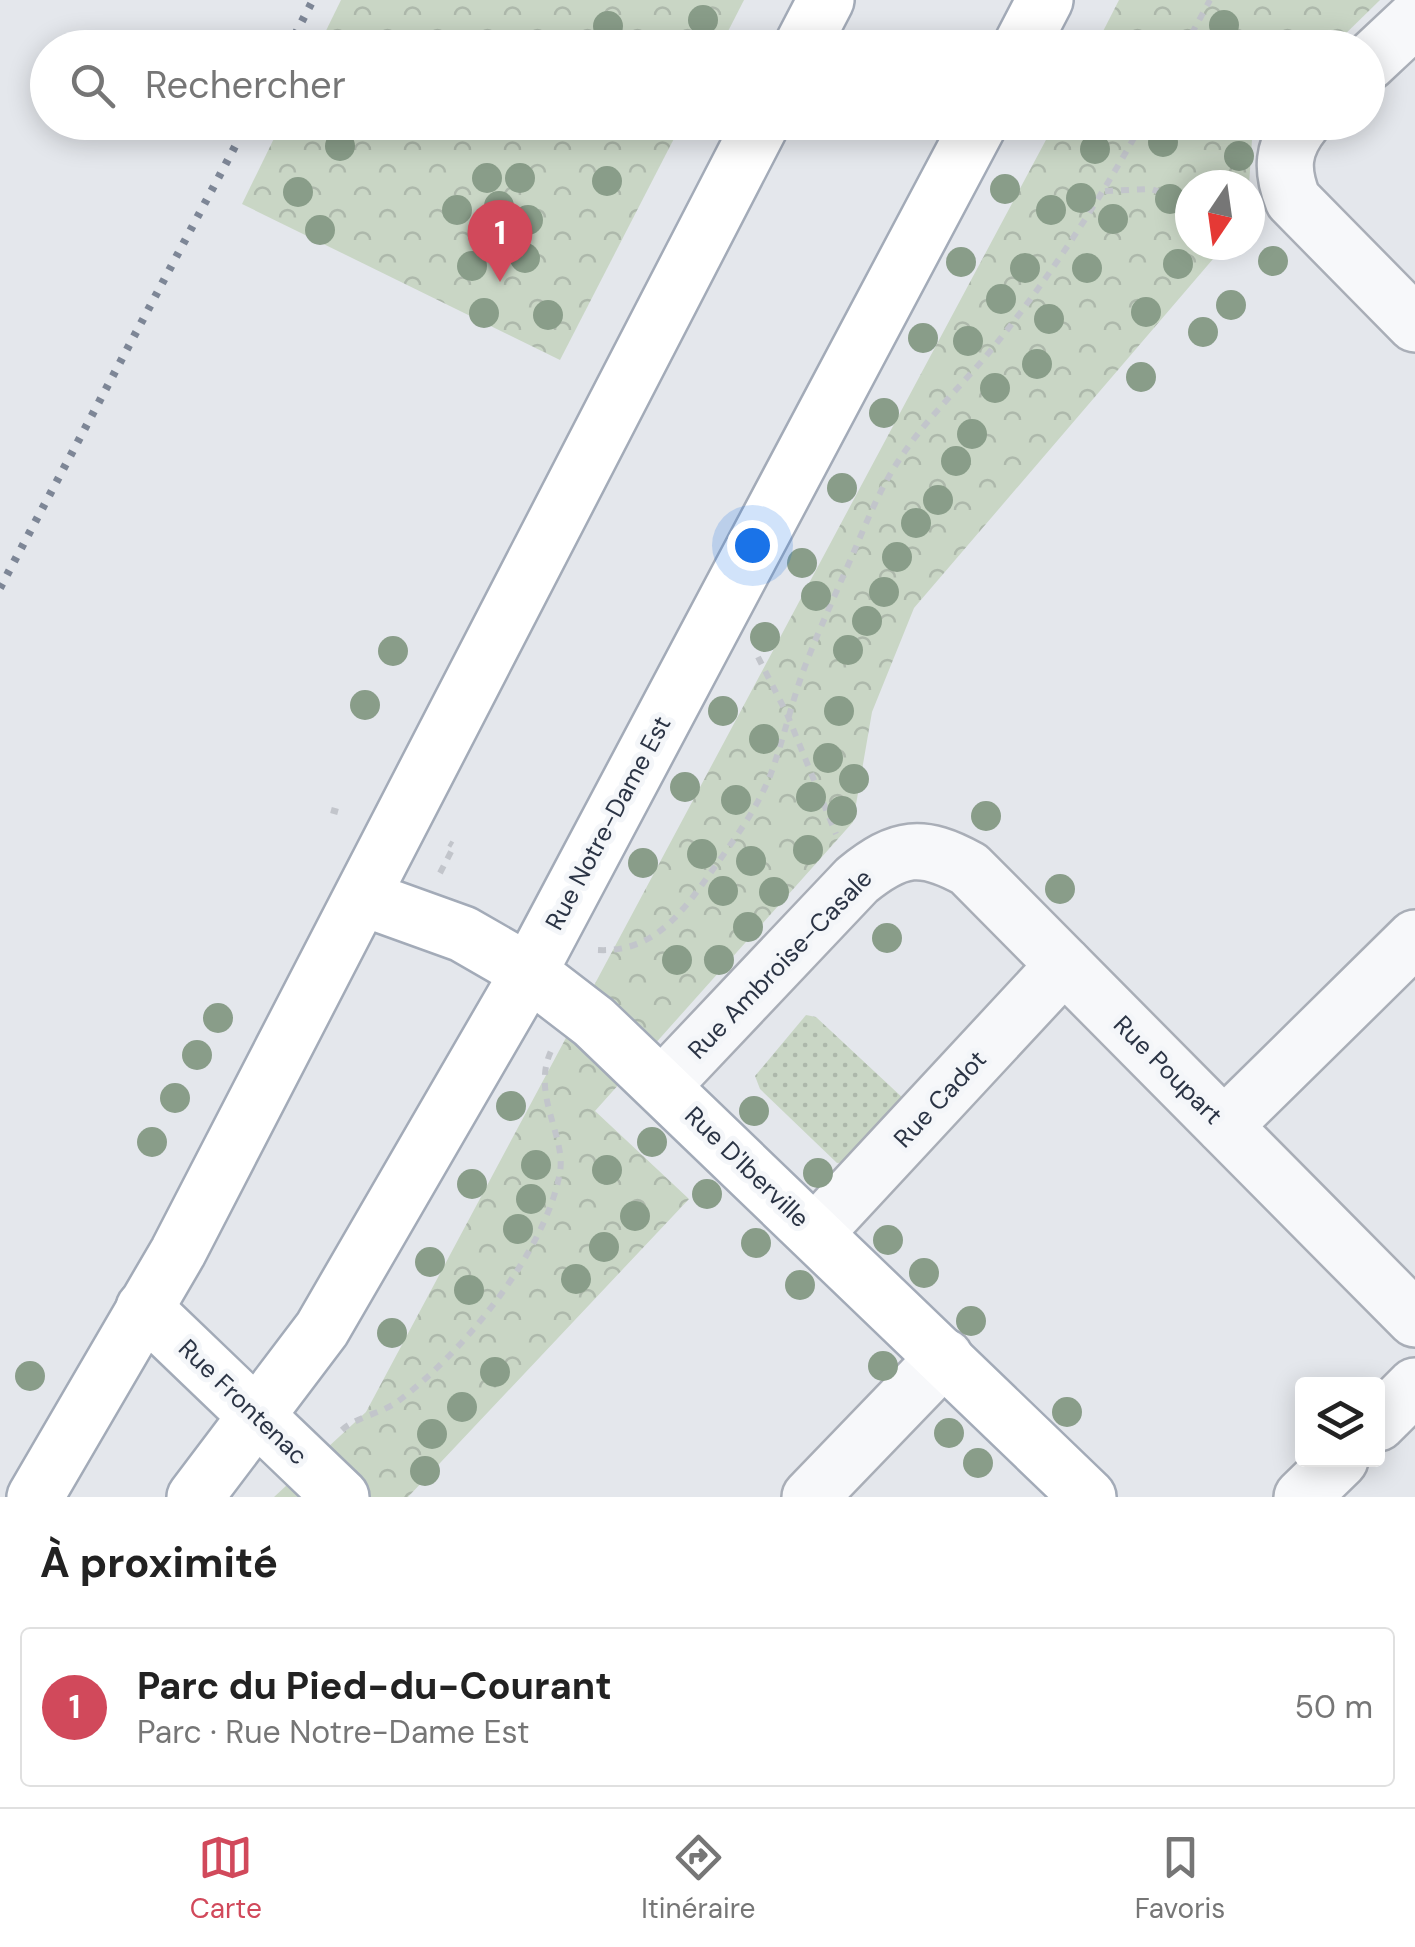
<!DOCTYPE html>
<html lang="fr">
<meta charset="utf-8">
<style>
body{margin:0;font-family:"DM Sans",sans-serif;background:#f6f6f6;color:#222}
.controls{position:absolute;right:30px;bottom:30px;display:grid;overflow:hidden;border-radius:10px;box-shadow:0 5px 25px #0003}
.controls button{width:90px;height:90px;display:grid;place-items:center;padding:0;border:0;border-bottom:2px solid #e0e0e0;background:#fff;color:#222;font:50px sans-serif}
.compass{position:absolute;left:1175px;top:170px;width:90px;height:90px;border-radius:50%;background:#fff;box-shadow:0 5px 25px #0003;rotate:193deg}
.you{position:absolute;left:752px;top:545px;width:35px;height:35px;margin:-25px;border:8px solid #fff;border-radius:50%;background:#1a73e8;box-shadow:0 0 0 15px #1a73e833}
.badge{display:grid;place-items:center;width:65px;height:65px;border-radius:50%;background:#d1495b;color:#fff;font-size:32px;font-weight:700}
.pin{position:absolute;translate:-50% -82px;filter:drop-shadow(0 2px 5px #0008)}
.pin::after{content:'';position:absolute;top:52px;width:35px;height:30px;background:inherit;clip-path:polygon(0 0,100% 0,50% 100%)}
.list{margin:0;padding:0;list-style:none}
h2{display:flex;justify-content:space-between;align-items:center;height:130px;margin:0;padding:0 40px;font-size:42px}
h2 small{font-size:32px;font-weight:400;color:#767676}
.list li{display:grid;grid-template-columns:65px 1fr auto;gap:30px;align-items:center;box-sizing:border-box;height:160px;margin:0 20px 20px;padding:0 20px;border:2px solid #e0e0e0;border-radius:10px}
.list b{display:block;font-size:38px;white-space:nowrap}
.list p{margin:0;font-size:32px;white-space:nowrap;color:#767676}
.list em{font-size:32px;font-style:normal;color:#767676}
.icon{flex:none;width:55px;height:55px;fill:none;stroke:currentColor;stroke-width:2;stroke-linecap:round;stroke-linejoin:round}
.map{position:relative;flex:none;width:1415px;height:1497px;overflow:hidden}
.search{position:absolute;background:#fff;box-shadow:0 5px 25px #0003;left:30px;right:30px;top:30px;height:110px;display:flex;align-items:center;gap:25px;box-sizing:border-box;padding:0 35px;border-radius:55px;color:#767676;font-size:38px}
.sheet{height:310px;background:#fff}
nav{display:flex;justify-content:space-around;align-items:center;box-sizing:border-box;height:140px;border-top:2px solid #e0e0e0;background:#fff;font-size:28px;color:#767676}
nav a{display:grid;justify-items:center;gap:5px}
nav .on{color:#d1495b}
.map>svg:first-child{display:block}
.park{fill:url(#park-crowns)}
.garden{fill:url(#garden-dots)}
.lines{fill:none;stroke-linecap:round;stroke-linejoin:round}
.minor-casing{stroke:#a9aeb7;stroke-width:60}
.major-casing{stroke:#a3abb8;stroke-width:60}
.path{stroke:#c2c5cb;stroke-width:6;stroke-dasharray:8 8;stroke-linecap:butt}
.minor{stroke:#f7f8fa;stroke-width:55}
.major{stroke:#fff;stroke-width:55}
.rail{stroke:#7d8696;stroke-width:8;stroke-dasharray:5 10;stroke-linecap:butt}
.tree{fill:#899d89}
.labels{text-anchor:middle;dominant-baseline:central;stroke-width:10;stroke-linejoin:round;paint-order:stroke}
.street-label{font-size:25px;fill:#2b3445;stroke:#f4f6f9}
</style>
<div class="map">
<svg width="1415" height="1497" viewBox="0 0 1415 1497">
<defs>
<pattern id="park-crowns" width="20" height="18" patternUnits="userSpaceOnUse" patternTransform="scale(2.5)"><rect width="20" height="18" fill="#c9d6c5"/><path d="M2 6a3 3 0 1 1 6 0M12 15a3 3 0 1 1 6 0" fill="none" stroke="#adb8ab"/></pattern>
<pattern id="garden-dots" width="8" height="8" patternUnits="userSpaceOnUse" patternTransform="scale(2.5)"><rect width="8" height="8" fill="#c9d6c5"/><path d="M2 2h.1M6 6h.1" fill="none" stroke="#adb8ab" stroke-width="1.8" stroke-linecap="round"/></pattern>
</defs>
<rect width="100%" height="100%" fill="#e4e7ec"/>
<g class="park">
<polygon points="341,0 744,0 720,47 318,47"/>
<polygon points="1119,0 1380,0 1332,47 1095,47"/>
<polygon points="282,122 682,122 682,123 560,360 242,204"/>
<polygon points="1055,123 1261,123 1252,140 1249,185 1190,185 1190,245 1225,245 914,608 872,712 853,822 595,1111 689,1199 408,1497 274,1497 366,1412"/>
</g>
<polygon class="garden" points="806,1015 816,1017 905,1100 848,1162 837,1163 760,1089 755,1076"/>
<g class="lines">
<defs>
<g id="minor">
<polyline points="1368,63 1415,19"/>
<path d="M1303 122C1282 148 1281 170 1293 200L1415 324"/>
<path d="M662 1086 857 880C899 846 922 843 969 869L1415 1319"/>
<polyline points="1224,1126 1415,938"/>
<polyline points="816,1232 1064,965"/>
<polyline points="1378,1423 1415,1386"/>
<polyline points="810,1497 945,1357"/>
<polyline points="1302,1497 1340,1460"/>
</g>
<g id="major">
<polyline points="801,48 826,0"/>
<polyline points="1020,48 1045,0"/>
<polyline points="363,898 463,934 529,972 594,1022 1088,1497"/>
<polyline points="144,1308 341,1497"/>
<polyline points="35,1497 178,1252 762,122"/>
<polyline points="195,1497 322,1329 529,972 980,122"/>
</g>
</defs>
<use href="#minor" class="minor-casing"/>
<use href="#major" class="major-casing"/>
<g class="path">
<polyline points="1184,48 1210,0"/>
<polyline points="1105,191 1151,189 1190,202"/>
<polyline points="758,657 787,714 836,834"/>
<polyline points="331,810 338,812"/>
<polyline points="440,873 454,846 449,843"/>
<path d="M598 950C659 953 687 905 719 861 738 834 757 808 770 776 784 739 792 699 807 661 821 625 837 591 852 556 866 524 879 490 899 460 927 417 964 384 996 344 1052 274 1099 201 1143 122"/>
<path d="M342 1430C356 1417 380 1414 397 1402 461 1355 546 1252 560 1172 566 1136 531 1094 551 1051"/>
</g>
<use href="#minor" class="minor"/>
<use href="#major" class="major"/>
<g class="rail">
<polyline points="288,48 313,0"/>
<polyline points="0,588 248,122"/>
</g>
</g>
<g class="tree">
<circle cx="703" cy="20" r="15"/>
<circle cx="1224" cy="25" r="15"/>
<circle cx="608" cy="26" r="15"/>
<circle cx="1163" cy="142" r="15"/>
<circle cx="340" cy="146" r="15"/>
<circle cx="1095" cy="149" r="15"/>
<circle cx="1239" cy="156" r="15"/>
<circle cx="487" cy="178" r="15"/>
<circle cx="520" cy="178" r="15"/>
<circle cx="607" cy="181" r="15"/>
<circle cx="1005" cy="189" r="15"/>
<circle cx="298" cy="192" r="15"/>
<circle cx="1081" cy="198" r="15"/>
<circle cx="1170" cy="199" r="15"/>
<circle cx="499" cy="206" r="15"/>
<circle cx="457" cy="210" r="15"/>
<circle cx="1051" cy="210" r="15"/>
<circle cx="1113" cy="219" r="15"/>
<circle cx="528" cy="220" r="15"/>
<circle cx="320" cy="230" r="15"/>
<circle cx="525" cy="258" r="15"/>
<circle cx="1273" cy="261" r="15"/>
<circle cx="961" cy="262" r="15"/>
<circle cx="1178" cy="264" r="15"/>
<circle cx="472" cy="266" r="15"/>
<circle cx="1025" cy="268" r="15"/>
<circle cx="1087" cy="268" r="15"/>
<circle cx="1001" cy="299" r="15"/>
<circle cx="1231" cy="305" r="15"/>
<circle cx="1146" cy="312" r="15"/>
<circle cx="484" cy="313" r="15"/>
<circle cx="548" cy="315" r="15"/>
<circle cx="1049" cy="319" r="15"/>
<circle cx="1203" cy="332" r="15"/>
<circle cx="923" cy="338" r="15"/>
<circle cx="968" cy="341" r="15"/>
<circle cx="1037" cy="364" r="15"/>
<circle cx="1141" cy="377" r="15"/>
<circle cx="995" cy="388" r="15"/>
<circle cx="884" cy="413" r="15"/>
<circle cx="972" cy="434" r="15"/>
<circle cx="956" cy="461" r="15"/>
<circle cx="842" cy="488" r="15"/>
<circle cx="938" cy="500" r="15"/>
<circle cx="916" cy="523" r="15"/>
<circle cx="897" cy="557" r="15"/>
<circle cx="802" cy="563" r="15"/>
<circle cx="884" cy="592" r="15"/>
<circle cx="816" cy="596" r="15"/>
<circle cx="867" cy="621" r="15"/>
<circle cx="765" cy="637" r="15"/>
<circle cx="848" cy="650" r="15"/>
<circle cx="393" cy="651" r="15"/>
<circle cx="365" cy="705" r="15"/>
<circle cx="723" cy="711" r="15"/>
<circle cx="839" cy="711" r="15"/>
<circle cx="764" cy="739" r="15"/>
<circle cx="828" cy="758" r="15"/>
<circle cx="854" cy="779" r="15"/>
<circle cx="685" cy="787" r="15"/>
<circle cx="811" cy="797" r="15"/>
<circle cx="736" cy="800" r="15"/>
<circle cx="842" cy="811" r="15"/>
<circle cx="986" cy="816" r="15"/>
<circle cx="808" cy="850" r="15"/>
<circle cx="702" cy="854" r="15"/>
<circle cx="751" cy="861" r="15"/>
<circle cx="643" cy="863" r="15"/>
<circle cx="1060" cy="889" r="15"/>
<circle cx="723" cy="891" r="15"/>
<circle cx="774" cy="892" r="15"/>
<circle cx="748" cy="927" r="15"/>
<circle cx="887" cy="938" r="15"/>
<circle cx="677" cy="960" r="15"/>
<circle cx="719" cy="960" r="15"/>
<circle cx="218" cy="1018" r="15"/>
<circle cx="197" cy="1055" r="15"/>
<circle cx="175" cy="1098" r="15"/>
<circle cx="511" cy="1106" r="15"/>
<circle cx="754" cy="1111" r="15"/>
<circle cx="152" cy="1142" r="15"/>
<circle cx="652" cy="1142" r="15"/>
<circle cx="536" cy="1165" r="15"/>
<circle cx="607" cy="1170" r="15"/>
<circle cx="818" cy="1173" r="15"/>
<circle cx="472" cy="1184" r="15"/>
<circle cx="707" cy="1194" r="15"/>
<circle cx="531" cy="1199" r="15"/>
<circle cx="635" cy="1216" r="15"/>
<circle cx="518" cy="1229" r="15"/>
<circle cx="888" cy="1240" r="15"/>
<circle cx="756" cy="1243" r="15"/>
<circle cx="604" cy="1247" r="15"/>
<circle cx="430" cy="1262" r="15"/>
<circle cx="924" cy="1273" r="15"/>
<circle cx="576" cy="1279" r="15"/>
<circle cx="800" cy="1285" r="15"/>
<circle cx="469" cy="1290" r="15"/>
<circle cx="971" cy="1321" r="15"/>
<circle cx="392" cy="1333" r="15"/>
<circle cx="883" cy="1366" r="15"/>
<circle cx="495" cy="1372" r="15"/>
<circle cx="30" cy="1376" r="15"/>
<circle cx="462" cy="1407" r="15"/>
<circle cx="1067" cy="1412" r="15"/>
<circle cx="949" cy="1433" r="15"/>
<circle cx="432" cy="1434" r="15"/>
<circle cx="978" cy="1463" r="15"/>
<circle cx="425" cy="1471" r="15"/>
</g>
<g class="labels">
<g class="street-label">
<text transform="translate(608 823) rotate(-62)">Rue Notre-Dame Est</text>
<text transform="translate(780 964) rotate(-46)">Rue Ambroise-Casale</text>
<text transform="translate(1168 1070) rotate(45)">Rue Poupart</text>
<text transform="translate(940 1099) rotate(-47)">Rue Cadot</text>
<text transform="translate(747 1167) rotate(44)">Rue D'Iberville</text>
<text transform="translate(243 1402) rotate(44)">Rue Frontenac</text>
</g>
</g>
</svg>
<div class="controls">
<button><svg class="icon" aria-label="layers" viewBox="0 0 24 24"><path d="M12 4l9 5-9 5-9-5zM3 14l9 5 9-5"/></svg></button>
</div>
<svg class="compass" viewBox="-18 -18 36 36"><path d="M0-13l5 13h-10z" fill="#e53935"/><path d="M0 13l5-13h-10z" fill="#767676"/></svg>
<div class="you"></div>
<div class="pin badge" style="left:500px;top:282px">1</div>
<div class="search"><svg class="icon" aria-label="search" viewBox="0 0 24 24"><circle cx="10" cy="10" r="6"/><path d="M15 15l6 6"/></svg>Rechercher</div>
</div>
<section class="sheet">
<h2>À proximité<small></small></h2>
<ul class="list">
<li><span class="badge">1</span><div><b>Parc du Pied-du-Courant</b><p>Parc · Rue Notre-Dame Est</p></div><em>50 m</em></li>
</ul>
</section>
<nav>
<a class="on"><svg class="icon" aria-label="map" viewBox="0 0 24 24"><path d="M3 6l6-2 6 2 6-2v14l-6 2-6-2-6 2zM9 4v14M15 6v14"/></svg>Carte</a>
<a><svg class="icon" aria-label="directions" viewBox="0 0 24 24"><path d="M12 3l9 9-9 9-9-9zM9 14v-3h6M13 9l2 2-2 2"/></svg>Itinéraire</a>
<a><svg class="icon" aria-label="saved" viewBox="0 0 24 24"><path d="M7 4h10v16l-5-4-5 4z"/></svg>Favoris</a>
</nav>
